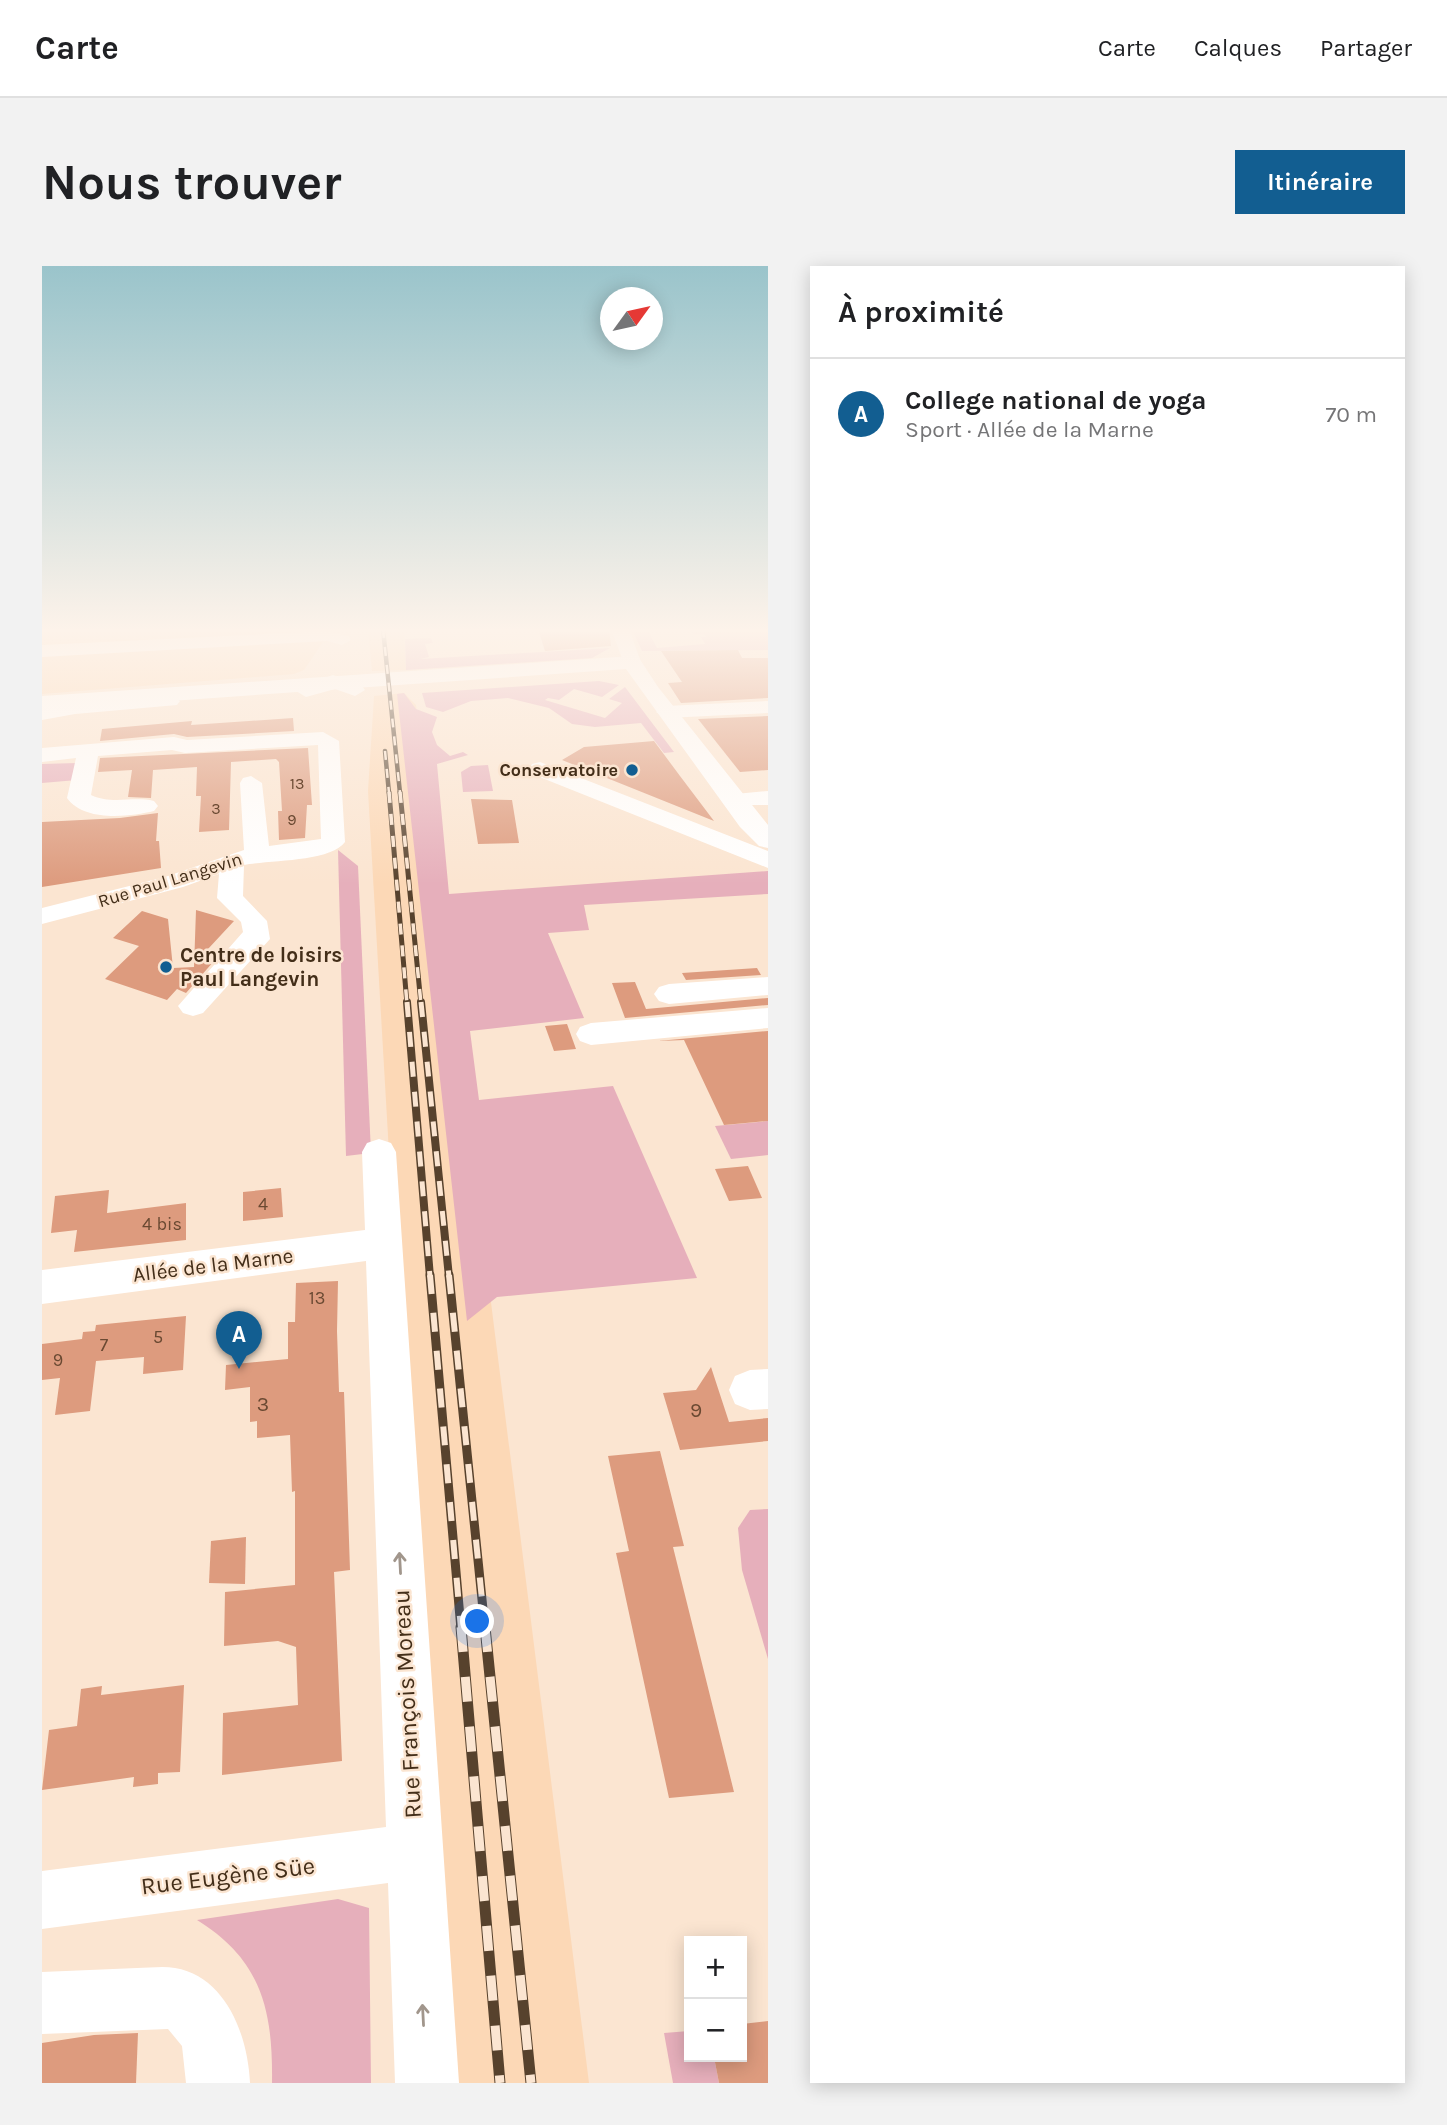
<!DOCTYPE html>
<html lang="fr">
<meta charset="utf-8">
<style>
body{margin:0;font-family:Karla,sans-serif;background:#f2f2f2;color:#202124}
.controls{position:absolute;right:21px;bottom:21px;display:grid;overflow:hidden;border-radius:0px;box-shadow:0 4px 18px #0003}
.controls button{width:63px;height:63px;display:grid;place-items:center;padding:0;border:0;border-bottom:2px solid #e0e0e0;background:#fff;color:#202124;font:35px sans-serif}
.compass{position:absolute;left:558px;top:21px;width:63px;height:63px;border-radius:50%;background:#fff;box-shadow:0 4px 18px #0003;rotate:57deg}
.you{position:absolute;left:436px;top:1356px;width:24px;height:24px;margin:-18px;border:5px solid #fff;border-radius:50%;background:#1a73e8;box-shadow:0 0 0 10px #1a73e833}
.badge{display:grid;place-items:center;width:46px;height:46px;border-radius:50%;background:#125e91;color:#fff;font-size:23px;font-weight:700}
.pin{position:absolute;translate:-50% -58px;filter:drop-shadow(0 2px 4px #0008)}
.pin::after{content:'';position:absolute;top:37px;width:24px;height:21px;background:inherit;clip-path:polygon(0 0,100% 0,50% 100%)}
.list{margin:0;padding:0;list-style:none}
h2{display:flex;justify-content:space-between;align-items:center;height:91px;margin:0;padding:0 28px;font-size:30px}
h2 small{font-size:23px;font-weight:400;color:#757577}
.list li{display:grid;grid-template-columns:46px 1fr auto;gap:21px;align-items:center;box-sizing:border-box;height:112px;padding:0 28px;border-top:2px solid #e0e0e0}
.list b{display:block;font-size:26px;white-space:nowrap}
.list p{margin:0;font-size:23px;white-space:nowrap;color:#757577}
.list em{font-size:23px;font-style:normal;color:#757577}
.map{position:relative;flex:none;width:726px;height:1817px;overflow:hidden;border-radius:0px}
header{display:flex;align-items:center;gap:42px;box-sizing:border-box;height:98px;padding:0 35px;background:#fff;border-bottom:2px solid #e0e0e0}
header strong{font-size:33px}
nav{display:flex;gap:38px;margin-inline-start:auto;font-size:24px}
.intro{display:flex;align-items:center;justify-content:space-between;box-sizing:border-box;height:168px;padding:0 42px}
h1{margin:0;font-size:49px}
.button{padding:18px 32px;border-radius:0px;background:#125e91;color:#fff;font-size:24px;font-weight:700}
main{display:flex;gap:42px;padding:0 42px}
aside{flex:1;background:#fff;border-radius:0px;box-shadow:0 4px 18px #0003}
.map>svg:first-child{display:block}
.built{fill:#fcd8b6}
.green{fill:#e6afbb}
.building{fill:#dd9b7e}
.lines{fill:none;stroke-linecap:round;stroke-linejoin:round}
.minor{fill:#fff;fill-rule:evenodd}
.major{fill:#fff;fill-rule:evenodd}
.rail-far4-casing{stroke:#57422d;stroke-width:4.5}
.rail-far3-casing{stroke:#57422d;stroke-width:5}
.rail-far2-casing{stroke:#57422d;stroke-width:8}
.rail-far1-casing{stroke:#57422d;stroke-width:9}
.rail-casing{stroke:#57422d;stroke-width:11}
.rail-far4{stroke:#fbe5d1;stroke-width:2.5;stroke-dasharray:9;stroke-linecap:butt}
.rail-far3{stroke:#fbe5d1;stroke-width:3.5;stroke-dasharray:11;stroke-linecap:butt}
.rail-far2{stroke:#fbe5d1;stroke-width:5;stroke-dasharray:15;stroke-linecap:butt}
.rail-far1{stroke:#fbe5d1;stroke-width:6;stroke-dasharray:19;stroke-linecap:butt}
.rail{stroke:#fbe5d1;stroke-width:9;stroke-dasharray:25;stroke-linecap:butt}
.oneway{stroke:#a1968c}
.poi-dot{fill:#125e91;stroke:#fbe5d1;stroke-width:2.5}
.labels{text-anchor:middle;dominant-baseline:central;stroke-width:5;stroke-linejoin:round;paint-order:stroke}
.far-number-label{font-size:16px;fill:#6a4932}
.far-poi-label{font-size:18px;font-weight:bold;fill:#432e19;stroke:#fbe5d1;text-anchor:end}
.far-street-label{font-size:18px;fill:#432e19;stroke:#fbe5d1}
.number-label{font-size:18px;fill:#6a4932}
.poi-label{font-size:21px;font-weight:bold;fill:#432e19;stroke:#fbe5d1;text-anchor:start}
.street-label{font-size:21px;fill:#432e19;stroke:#fbe5d1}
.near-number-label{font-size:21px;fill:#6a4932}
.near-street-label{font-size:24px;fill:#432e19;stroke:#fbe5d1}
</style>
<header>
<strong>Carte</strong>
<nav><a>Carte</a><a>Calques</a><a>Partager</a></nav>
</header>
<div class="intro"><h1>Nous trouver</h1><a class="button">Itinéraire</a></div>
<main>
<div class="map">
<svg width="726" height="1817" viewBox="0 0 726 1817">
<rect width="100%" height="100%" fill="#fbe5d1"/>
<g class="built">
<polygon points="0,363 296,363 283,373 262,404 252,408 0,428"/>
<polygon points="326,363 362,363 364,404 330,405"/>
<polygon points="362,427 374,439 547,1817 401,1817 326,525 332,430"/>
</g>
<g class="green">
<polygon points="590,363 605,363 615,382 663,378 659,371 664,371 662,368 652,368 647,363 726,363 726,384 600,385"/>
<polygon points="389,372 391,377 383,378 387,391 378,393 568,382 550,392 364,404 363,373"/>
<polygon points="557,415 577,419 560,431 532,423 517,434 506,432 503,434 563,452 580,437 567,433 583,421 632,486 622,487 599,457 553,461 530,458 507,442 466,432 429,435 401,446 384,441 380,427"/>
<polygon points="362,427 374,443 395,451 390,466 395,479 408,490 421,486 426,489 395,498 407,628 726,605 726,628 542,639 547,664 506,667 542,752 428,765 437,834 571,820 655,1012 455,1031 425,1055 355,428"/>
<polygon points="35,497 35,514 0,517 0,498"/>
<polygon points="446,499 451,525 421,526 419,506 429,500"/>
<polygon points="296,584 316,600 329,887 304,890"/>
<polygon points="726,855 726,889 689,893 673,860"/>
<polygon points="726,1243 726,1393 700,1304 696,1262 708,1244"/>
<path d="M296 1633 327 1642 329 1817H230C231 1745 220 1694 155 1654Z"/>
<polygon points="647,1765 647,1791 672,1791 677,1817 631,1817 622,1767"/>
</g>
<g class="building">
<polygon points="496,363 567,363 569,380 503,385"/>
<polygon points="696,384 700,392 726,392 726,432 639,437 626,417 640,416 619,385"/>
<polygon points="726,450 726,504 698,506 656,453"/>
<polygon points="251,452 252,465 145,471 132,468 58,475 60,463 150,455 149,459"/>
<polygon points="612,475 638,510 672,555 520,494 542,481"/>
<polygon points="266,482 270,539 265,539 263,572 237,574 236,545 240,545 237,496 234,493 189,496 187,564 157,566 159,530 154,530 155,501 111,504 109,532 86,531 90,504 56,506 58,492"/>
<polygon points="429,533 470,534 477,577 436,578"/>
<polygon points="116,547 114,575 117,575 119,602 0,621 0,556 78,552"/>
<polygon points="154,644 192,655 166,683 179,687 144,727 135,723 125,734 63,713 97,680 71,672 100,645 126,653 131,702 152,701"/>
<polygon points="715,702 719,709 644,714 640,707"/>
<polygon points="593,716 604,743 726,732 726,739 583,752 570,717"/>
<polygon points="525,758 534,783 512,785 503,760"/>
<polygon points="726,765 726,855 682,859 642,774 616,775"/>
<polygon points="706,900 720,932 687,935 673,903"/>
<polygon points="239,922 241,951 201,955 201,926"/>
<polygon points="67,924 65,947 144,937 144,974 32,986 35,964 9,967 13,930"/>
<polygon points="296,1015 295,1065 297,1126 302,1126 308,1304 292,1306 300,1495 180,1509 181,1447 256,1439 254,1381 236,1375 182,1380 183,1326 253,1319 253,1225 250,1226 248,1169 215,1172 215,1155 208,1156 208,1121 183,1124 184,1099 246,1093 246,1056 253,1056 254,1017"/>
<polygon points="144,1050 141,1104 101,1108 102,1091 54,1095 48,1145 13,1149 18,1112 0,1114 0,1078 40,1073 41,1066 53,1065 54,1059"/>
<polygon points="669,1101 687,1156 726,1152 726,1175 638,1184 621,1127 654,1124"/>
<polygon points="618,1185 642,1280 631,1281 692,1526 627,1532 574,1287 587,1285 566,1190"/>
<polygon points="204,1271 203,1318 167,1317 169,1275"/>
<polygon points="142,1419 138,1506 116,1507 116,1518 91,1521 92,1511 0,1524 7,1464 35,1460 39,1423 60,1420 59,1429"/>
<polygon points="726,1755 726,1817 677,1817 672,1791 700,1791 700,1758"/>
<polygon points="96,1767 94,1817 0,1817 0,1777 52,1769"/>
</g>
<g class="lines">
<g class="minor">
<polygon points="569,363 587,363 599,396 597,400 583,400"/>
<polygon points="285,365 306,370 309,374 300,379 285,375 0,391 0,379"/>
<polygon points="291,409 320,420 323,424 313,430 293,423 264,431 254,425 257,421"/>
<polygon points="128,429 138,435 135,439 33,448 0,454 0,444 33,436"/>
<polygon points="726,435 726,447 624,452 614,446 624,440"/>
<path d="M281 466 297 475 303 576C289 596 227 594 202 599L201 630 225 655 228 673 161 747 151 750 141 747 136 740 201 666 199 656 175 632 177 608 141 621 0 658V642L123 611 202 584 198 517 201 512 209 510 220 517 227 580 279 573 276 479 143 487 130 484 56 490 49 529C70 539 90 530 112 535L116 540 112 545C87 551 42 556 25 532L34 492 0 496V482L132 471 145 474Z"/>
<polygon points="498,496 726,585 726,602 490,508 487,503 490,498"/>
<polygon points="726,525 726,539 683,539 679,534 683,529"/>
<polygon points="726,711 726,729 627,738 617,735 612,728 617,721 627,718"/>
<polygon points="726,742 726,762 549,779 538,775 534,768 538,761 549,757"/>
<polygon points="337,873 349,877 354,886 417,1817 353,1817 346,1617 0,1663 0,1605 344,1561 324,995 0,1038 0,1004 323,964 320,886 325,877"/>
<polygon points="726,1103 726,1143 708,1144 693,1138 687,1124 693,1110 708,1104"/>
<path d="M95 1702C107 1702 121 1700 133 1702 185 1711 206 1771 208 1817H144L140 1780 126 1763 0 1768V1706Z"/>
</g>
<polygon class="major" points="590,390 597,392 616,421 726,559 726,582 717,580 698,561 584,403 0,444 0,430"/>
<defs>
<g id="rail-far4">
<polyline points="341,363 358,527"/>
<polyline points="343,485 347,527"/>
</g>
<g id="rail-far3">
<polyline points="347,526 365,738"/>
<polyline points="358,526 379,738"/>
</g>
<g id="rail-far2">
<polyline points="365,736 388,1011"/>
<polyline points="379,736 407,1011"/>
</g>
<g id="rail-far1">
<polyline points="388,1009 419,1363"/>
<polyline points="407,1009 443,1363"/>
</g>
<g id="rail">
<polyline points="419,1361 458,1817"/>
<polyline points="443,1361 489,1817"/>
</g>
</defs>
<use href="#rail-far4" class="rail-far4-casing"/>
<use href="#rail-far3" class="rail-far3-casing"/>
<use href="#rail-far2" class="rail-far2-casing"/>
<use href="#rail-far1" class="rail-far1-casing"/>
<use href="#rail" class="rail-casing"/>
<use href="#rail-far4" class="rail-far4"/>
<use href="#rail-far3" class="rail-far3"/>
<use href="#rail-far2" class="rail-far2"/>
<use href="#rail-far1" class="rail-far1"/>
<use href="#rail" class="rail"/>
</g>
<defs><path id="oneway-shaft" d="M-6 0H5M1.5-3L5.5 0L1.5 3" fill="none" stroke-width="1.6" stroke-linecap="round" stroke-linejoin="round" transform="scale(1.75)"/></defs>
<g class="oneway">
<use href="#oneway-shaft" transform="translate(358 1297) rotate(-93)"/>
<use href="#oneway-shaft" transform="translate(381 1749) rotate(-93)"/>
</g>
<linearGradient id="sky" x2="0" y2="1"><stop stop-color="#9ac4cb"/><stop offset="0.59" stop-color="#fdf3ea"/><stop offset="1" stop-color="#fdf3ea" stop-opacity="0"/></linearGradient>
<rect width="726" height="618" fill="url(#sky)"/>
<g class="poi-dot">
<circle cx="590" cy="504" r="7"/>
<circle cx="124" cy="701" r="7"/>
</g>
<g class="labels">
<g class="far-number-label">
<text x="255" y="517">13</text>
<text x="174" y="542">3</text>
<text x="250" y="553">9</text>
</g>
<g class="far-poi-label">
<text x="576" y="504">Conservatoire</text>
</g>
<g class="far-street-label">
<text transform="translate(128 614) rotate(-17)">Rue Paul Langevin</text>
</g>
<g class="number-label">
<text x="221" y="938">4</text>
<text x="120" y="958">4 bis</text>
<text x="275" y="1032">13</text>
<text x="116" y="1071">5</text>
<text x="62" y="1079">7</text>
<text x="16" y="1094">9</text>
</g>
<g class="poi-label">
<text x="138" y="689">Centre de loisirs<tspan x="138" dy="24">Paul Langevin</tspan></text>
</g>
<g class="street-label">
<text transform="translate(171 999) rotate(-7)">Allée de la Marne</text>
</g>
<g class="near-number-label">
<text x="221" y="1138">3</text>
<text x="654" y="1144">9</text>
</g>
<g class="near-street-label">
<text transform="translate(365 1438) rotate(-93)">Rue François Moreau</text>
<text transform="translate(186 1610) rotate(-7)">Rue Eugène Süe</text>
</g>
</g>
</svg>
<div class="controls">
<button>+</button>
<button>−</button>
</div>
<svg class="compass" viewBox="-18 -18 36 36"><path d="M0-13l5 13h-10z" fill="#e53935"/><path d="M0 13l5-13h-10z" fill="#757577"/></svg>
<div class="you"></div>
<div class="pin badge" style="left:197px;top:1103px">A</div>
</div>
<aside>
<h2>À proximité<small></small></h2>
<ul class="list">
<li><span class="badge">A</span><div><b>College national de yoga</b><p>Sport · Allée de la Marne</p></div><em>70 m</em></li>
</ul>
</aside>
</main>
